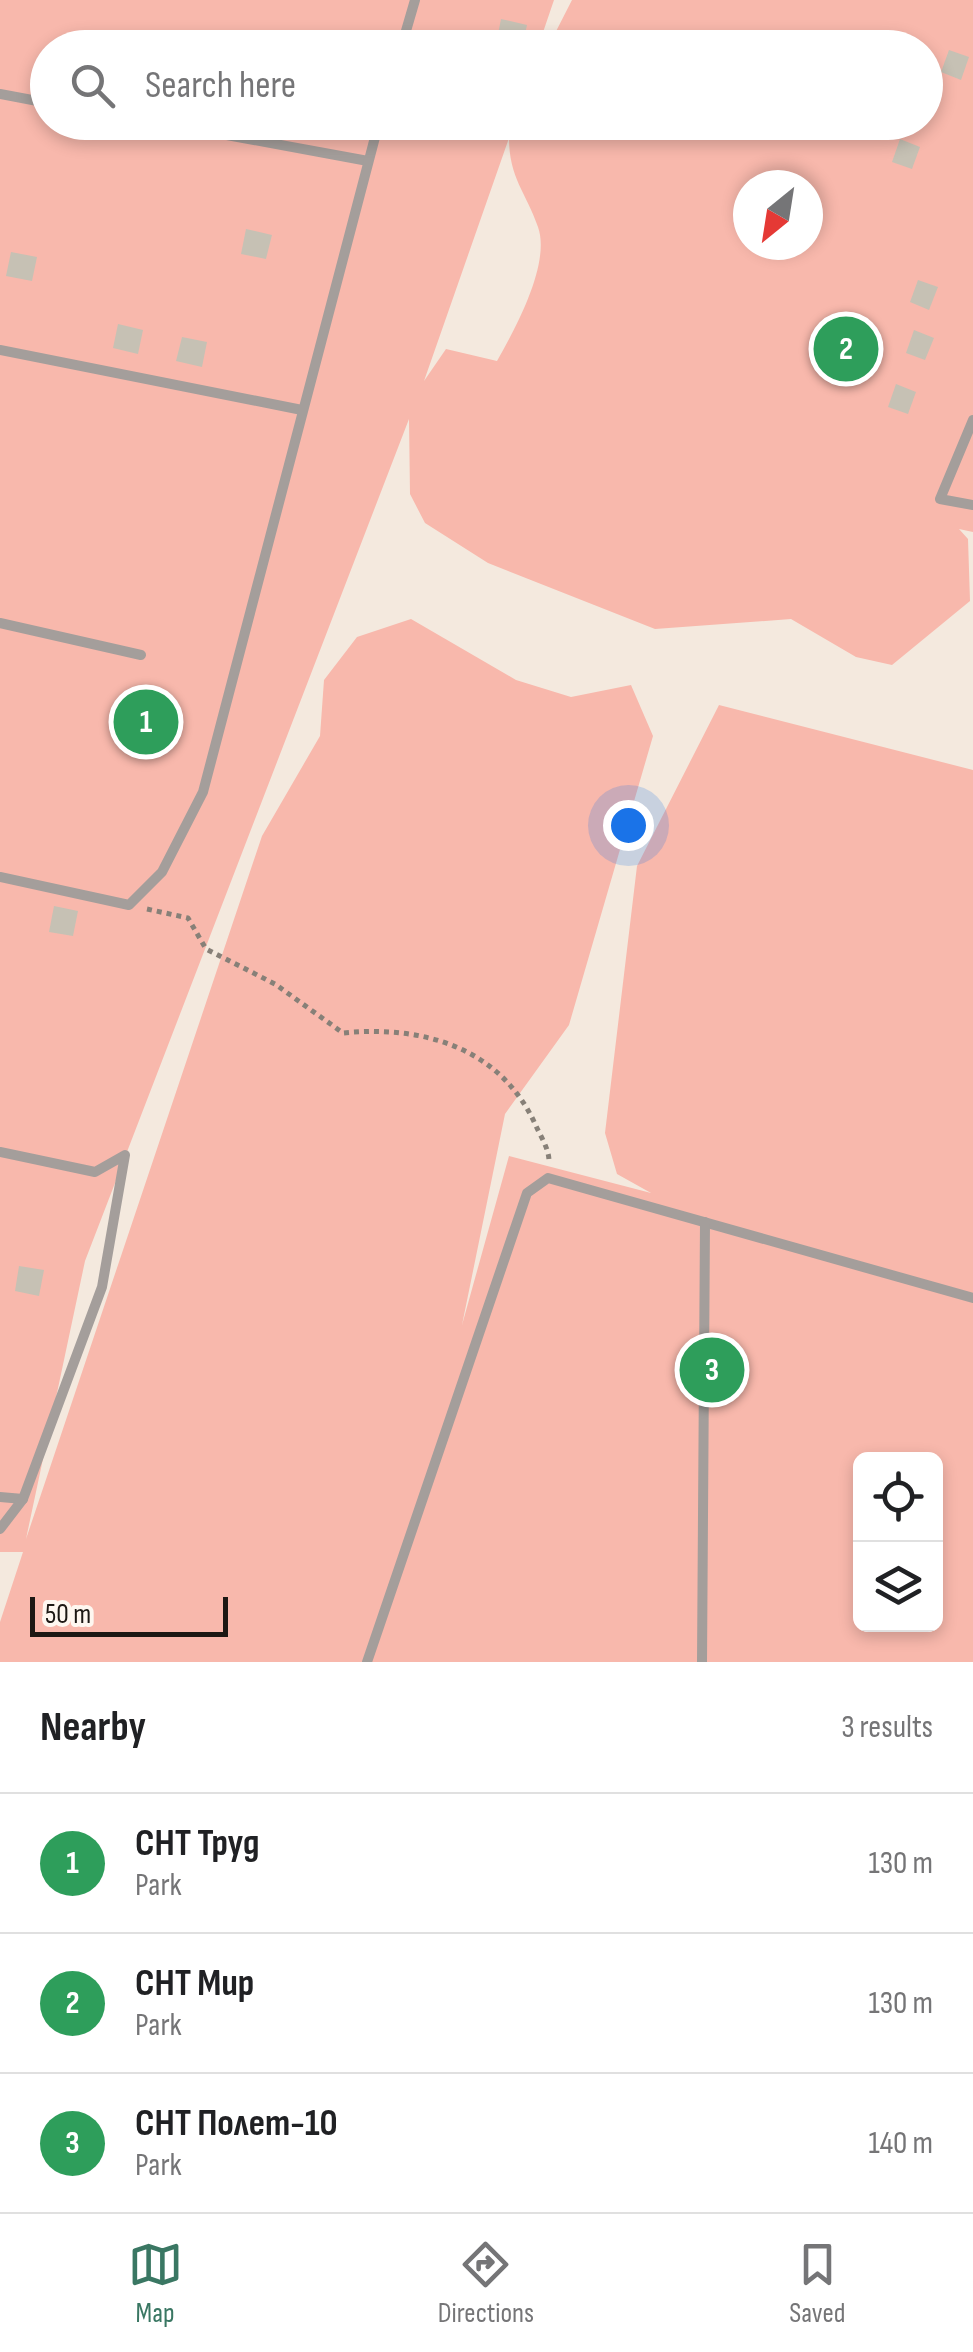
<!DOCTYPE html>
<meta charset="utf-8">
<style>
body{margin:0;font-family:"Sofia Sans Condensed",sans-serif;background:#f6f6f6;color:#202124}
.controls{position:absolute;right:30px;bottom:30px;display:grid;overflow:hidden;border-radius:15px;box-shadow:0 5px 15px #0003}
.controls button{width:90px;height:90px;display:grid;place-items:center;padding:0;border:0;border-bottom:2px solid #e0e0e0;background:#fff;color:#202124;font:50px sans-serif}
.compass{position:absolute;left:733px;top:170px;width:90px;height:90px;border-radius:50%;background:#fff;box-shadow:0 5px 15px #0003;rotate:210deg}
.scale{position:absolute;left:30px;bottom:25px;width:198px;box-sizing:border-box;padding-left:10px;border:5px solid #1c1814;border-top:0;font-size:28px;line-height:35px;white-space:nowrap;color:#1c1814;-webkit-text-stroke:8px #fef7f0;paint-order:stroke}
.you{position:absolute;left:628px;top:825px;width:35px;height:35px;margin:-25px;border:8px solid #fff;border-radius:50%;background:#1a73e8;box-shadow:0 0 0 15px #1a73e833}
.badge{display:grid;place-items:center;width:65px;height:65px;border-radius:50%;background:#3a7763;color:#fff;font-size:32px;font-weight:700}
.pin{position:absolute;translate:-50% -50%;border:5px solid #fff;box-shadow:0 2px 10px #0006}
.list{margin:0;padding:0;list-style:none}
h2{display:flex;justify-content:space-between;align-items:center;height:130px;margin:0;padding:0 40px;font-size:42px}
h2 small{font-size:32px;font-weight:400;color:#757577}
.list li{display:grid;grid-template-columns:65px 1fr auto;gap:30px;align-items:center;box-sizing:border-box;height:140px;padding:0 40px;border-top:2px solid #e0e0e0}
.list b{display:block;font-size:38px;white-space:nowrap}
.list p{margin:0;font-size:32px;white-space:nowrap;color:#757577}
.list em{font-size:32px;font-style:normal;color:#757577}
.icon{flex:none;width:55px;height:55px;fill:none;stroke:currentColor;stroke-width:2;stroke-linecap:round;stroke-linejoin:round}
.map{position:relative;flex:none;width:973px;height:1662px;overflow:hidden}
.search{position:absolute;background:#fff;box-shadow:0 5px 15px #0003;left:30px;right:30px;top:30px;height:110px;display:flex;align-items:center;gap:25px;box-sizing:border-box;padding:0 35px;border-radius:55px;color:#757577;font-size:38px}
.sheet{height:550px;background:#fff}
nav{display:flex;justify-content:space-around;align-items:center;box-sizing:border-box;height:140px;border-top:2px solid #e0e0e0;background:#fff;font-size:28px;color:#757577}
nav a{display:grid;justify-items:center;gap:5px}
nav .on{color:#3a7763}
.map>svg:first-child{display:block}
.green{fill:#f8b8ac;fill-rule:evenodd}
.building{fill:#c6c1b4}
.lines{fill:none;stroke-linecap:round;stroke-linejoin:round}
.path{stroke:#878078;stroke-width:5;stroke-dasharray:5 5;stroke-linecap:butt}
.service{stroke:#a49e9b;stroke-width:10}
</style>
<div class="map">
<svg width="973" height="1662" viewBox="0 0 973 1662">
<rect width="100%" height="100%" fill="#f4e9de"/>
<path class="green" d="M0 0H554L538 47 48 48V122H926V48L548 47 572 0H973V532L959 529 968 539 970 601 892 665 856 657 791 619 655 629 488 563 425 523 410 494 409 419 85 1261 26 1539 262 836 320 736 324 680 357 637 411 619 516 680 571 697 631 685 653 736 569 1025 505 1114 462 1325 509 1156 651 1193 617 1174 605 1133 637 866 719 705 973 770V1662H0V1622L23 1552H0ZM509 138C509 178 526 192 538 227 551 264 515 329 497 361L446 349 424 381ZM748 185H808V245H748ZM860 1460H936V1624H860Z"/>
<g class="building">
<polygon points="501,19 527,25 522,48 496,44"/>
<polygon points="949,50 969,57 961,80 941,72"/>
<polygon points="900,139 920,147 912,169 892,162"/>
<polygon points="246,229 272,235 266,259 241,254"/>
<polygon points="11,252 37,257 32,281 6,276"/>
<polygon points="918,280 938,287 929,310 910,302"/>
<polygon points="118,324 143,330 138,354 113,348"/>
<polygon points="914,330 934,338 925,360 906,353"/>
<polygon points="182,337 207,342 202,367 176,361"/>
<polygon points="896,384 916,392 908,414 888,407"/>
<polygon points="54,906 78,911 73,936 49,932"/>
<polygon points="19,1266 44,1270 39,1296 15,1291"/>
</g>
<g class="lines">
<path class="path" d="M147 909 188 918 206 949 275 984 343 1033C422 1025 501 1047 536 1126 541 1137 549 1149 549 1161"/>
<g class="service">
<polyline points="401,48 415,0"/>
<polyline points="0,94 48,103"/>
<polyline points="156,122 368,161"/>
<polyline points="0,350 302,410"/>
<polyline points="973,420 940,499 973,505"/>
<polyline points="0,623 141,655"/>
<polyline points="0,877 129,905 162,872 203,792 379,122"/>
<polyline points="0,1152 95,1172 125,1155 102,1287 23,1499 0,1497"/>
<polyline points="0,1529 23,1499"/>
<polyline points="367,1662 527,1193 548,1178 973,1298"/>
<polyline points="702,1662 705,1222"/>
</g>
</g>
</svg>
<div class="controls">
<button><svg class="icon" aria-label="locate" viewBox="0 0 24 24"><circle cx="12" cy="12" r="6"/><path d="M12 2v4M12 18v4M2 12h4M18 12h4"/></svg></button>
<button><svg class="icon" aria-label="layers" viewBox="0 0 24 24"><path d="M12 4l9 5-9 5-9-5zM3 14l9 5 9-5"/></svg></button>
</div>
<svg class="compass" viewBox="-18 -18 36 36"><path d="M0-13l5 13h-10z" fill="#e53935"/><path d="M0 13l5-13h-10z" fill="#757577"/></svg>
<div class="scale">50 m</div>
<div class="you"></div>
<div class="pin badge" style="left:146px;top:722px;background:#2e9e5b">1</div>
<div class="pin badge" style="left:846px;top:349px;background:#2e9e5b">2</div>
<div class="pin badge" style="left:712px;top:1370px;background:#2e9e5b">3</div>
<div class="search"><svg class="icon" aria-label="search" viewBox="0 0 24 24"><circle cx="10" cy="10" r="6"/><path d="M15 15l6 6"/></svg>Search here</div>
</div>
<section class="sheet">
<h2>Nearby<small>3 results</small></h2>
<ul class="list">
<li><span class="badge" style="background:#2e9e5b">1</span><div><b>СНТ Труд</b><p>Park</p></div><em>130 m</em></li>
<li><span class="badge" style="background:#2e9e5b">2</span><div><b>СНТ Мир</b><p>Park</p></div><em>130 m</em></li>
<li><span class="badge" style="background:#2e9e5b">3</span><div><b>СНТ Полет-10</b><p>Park</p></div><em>140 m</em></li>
</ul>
</section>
<nav>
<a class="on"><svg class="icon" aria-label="map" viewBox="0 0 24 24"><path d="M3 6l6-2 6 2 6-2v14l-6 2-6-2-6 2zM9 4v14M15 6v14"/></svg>Map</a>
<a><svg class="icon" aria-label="directions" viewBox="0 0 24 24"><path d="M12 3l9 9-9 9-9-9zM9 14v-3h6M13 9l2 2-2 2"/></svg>Directions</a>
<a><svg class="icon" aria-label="saved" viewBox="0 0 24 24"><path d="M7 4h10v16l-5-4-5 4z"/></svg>Saved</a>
</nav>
